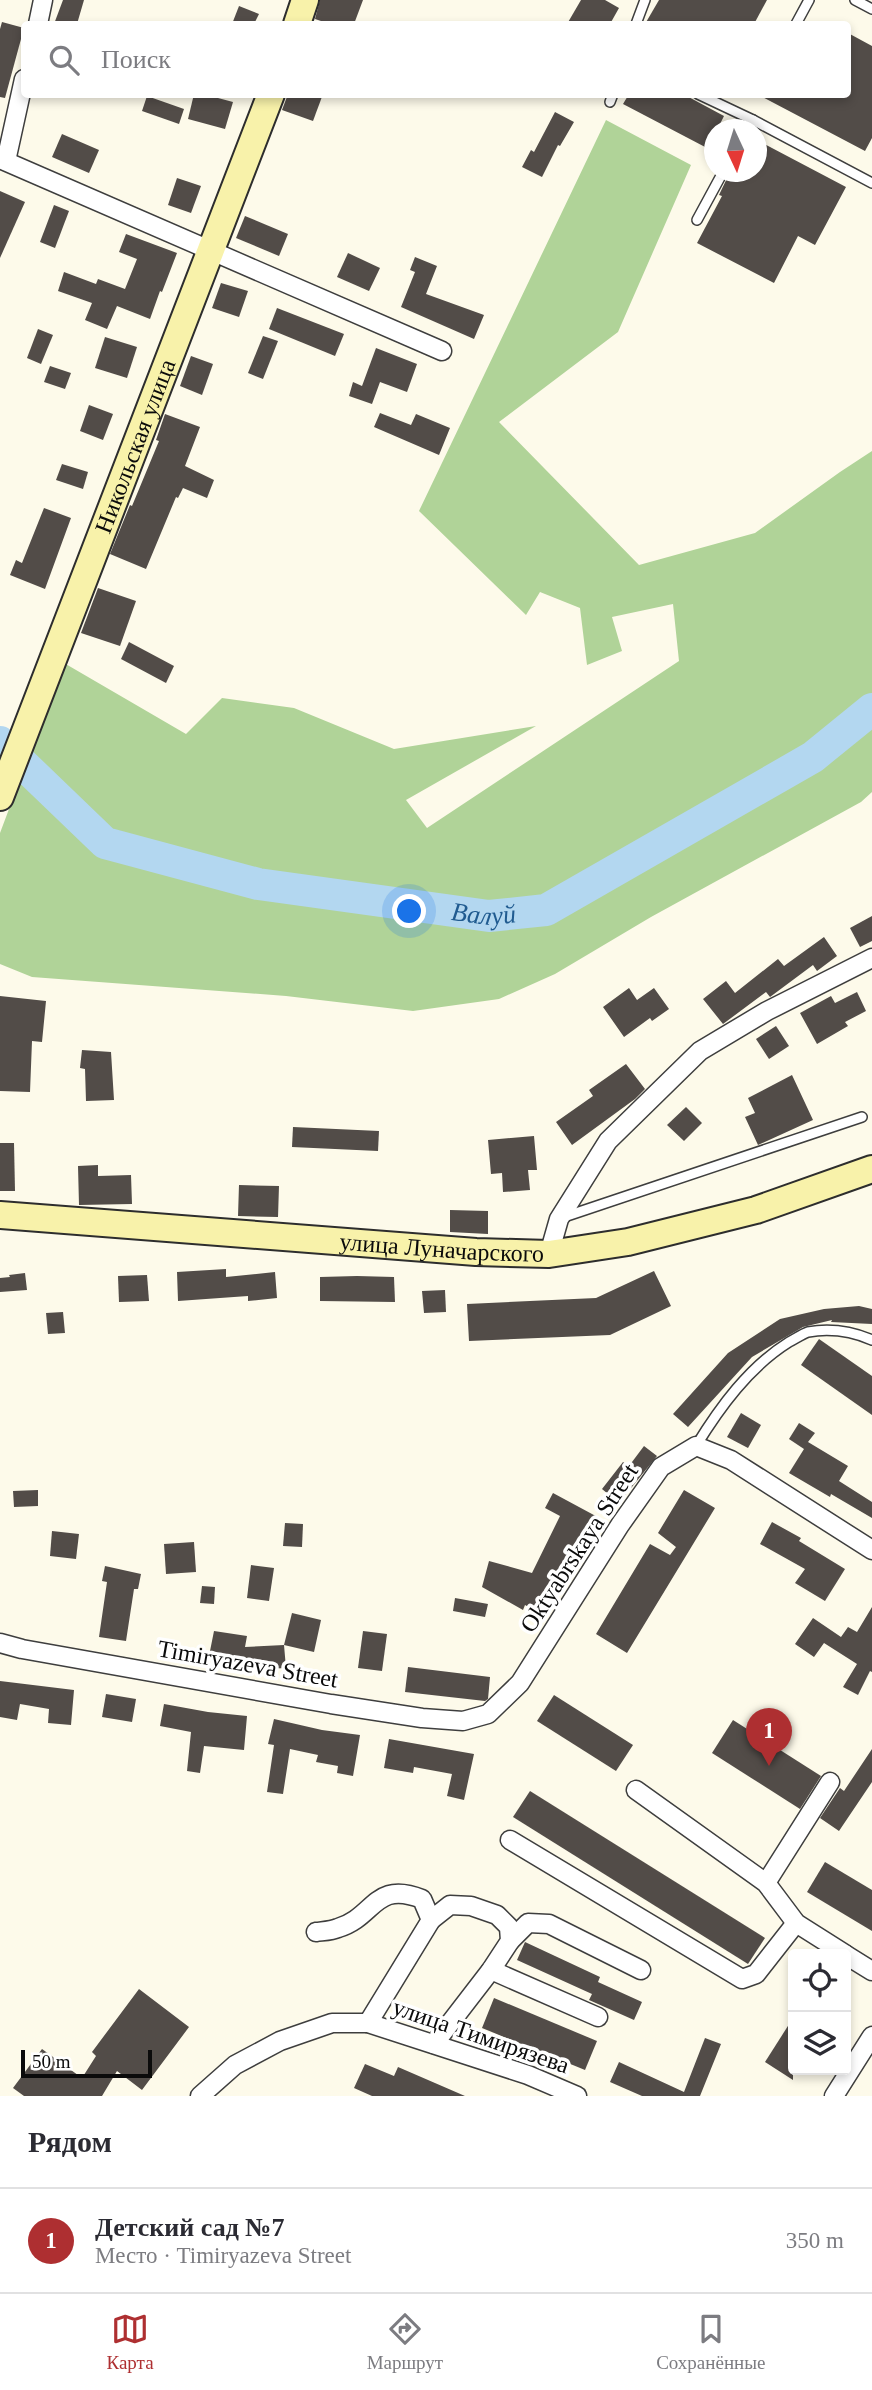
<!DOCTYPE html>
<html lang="ru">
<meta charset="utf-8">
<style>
body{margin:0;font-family:"Times New Roman",serif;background:#f2f2f3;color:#2b2b33}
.controls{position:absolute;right:21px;bottom:21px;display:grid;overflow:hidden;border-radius:7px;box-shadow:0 4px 10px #0003}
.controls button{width:63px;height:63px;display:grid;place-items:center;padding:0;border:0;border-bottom:2px solid #e1e1e2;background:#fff;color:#2b2b33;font:35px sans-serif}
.compass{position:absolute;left:704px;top:119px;width:63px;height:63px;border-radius:50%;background:#fff;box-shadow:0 4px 10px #0003;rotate:176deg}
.scale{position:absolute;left:21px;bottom:18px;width:131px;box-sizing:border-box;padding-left:7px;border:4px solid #0b0b0b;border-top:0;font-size:19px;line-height:24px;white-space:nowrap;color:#0b0b0b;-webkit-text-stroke:5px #fff;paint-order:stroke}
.you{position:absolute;left:410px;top:912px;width:24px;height:24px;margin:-18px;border:5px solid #fff;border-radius:50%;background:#1a73e8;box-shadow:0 0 0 10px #1a73e833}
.badge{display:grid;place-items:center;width:46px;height:46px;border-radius:50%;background:#ae2f31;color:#fff;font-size:23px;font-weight:700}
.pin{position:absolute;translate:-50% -58px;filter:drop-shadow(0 2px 4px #0008)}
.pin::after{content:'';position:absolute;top:37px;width:24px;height:21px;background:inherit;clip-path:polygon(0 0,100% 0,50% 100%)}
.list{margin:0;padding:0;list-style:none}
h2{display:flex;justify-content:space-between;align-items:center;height:91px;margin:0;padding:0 28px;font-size:30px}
h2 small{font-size:23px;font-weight:400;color:#7c7c81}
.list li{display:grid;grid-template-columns:46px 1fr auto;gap:21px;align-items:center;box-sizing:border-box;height:105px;padding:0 28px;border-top:2px solid #e1e1e2}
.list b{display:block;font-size:26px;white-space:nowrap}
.list p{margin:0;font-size:23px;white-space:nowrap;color:#7c7c81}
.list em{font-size:23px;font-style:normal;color:#7c7c81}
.icon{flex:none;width:38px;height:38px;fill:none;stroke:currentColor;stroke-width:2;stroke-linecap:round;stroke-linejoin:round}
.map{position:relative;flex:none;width:872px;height:2096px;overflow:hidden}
.search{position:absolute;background:#fff;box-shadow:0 4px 10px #0003;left:21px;right:21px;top:21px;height:77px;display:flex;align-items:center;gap:18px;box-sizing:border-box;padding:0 24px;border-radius:7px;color:#7c7c81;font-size:26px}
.sheet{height:196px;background:#fff}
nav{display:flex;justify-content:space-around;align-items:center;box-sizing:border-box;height:98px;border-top:2px solid #e1e1e2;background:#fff;font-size:19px;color:#7c7c81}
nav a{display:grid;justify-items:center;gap:4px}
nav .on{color:#ae2f31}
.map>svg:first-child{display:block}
.forest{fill:#b0d398}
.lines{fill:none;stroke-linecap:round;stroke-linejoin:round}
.river{stroke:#b3d7f0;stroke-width:32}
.building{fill:#524c48}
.lane-casing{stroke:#3e3e3e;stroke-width:12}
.street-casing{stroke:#3e3e3e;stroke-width:21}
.secondary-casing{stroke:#2d2d2d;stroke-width:30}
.lane{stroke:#fff;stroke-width:9}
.street{stroke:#fff;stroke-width:18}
.secondary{stroke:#f8f2aa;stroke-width:26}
.labels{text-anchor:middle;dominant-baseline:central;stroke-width:7;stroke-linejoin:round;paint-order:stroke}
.street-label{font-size:24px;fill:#0b0b0b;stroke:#fff}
.water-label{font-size:26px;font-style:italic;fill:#205b90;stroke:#fff}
</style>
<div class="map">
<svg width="872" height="2096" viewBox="0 0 872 2096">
<rect width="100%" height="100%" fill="#fdfaea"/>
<polygon class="forest" points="606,120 691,165 618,332 499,422 639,565 755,533 840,472 872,451 872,792 861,802 651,917 555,974 499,999 413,1011 286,996 32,977 0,964 0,833 64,663 186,734 222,698 294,708 394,749 536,726 406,800 427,828 679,661 673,604 612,617 622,651 587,665 580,608 540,592 526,615 419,511"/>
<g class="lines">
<path class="river" id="s1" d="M0 742 105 843 258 884 489 916 546 910 813 757 872 709"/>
</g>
<g class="building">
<polygon points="63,0 84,0 77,24 54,24"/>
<polygon points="320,0 363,0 354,24 330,24 315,19"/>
<polygon points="581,0 605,0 619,8 610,24 567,24"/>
<polygon points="659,0 767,0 754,24 645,24"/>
<polygon points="239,6 259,14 254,24 232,24"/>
<polygon points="2,22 24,28 5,98 0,97 0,29"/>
<polygon points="848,33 872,46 872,138 865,151 757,94 848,94"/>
<polygon points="194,94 203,94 233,102 225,129 188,119"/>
<polygon points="288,94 323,94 313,121 282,110"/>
<polygon points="629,94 683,94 724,116 717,130 715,130 707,148 623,104"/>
<polygon points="147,96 184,109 179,124 142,111"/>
<polygon points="555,112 574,122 560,146 558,145 542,177 522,167 531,150 534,152"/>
<polygon points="62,134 99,150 89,173 52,157"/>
<polygon points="757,140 846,187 815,245 798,236 774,283 697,243 722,196 719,195 730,172 757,172"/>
<polygon points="177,178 201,186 191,213 168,205"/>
<polygon points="0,191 25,202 0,258"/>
<polygon points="54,205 69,211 55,248 40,242"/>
<polygon points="245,216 288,234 279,256 236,238"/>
<polygon points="126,234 177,253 162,292 160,291 150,319 117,306 107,329 85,320 92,303 58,291 64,272 96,284 98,279 125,289 137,259 119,252"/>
<polygon points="348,253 380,268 369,291 337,277"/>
<polygon points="415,257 437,266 426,294 484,315 474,339 401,307 415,272 410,270"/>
<polygon points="221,283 248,291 239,317 212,308"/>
<polygon points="277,308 344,334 335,356 269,329"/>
<polygon points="38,329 53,335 41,364 27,358"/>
<polygon points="263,336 278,341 263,379 248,373"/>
<polygon points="105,337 137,347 127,378 95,368"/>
<polygon points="376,348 417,364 407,392 380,382 372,404 349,396 353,382 362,386"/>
<polygon points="191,356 213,364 202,395 180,386"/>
<polygon points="50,366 71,373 65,389 44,382"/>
<polygon points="89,405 113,414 103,440 80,431"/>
<polygon points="380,413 411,425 416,414 450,428 439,455 374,427"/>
<polygon points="165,414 200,427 185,466 214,480 207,498 183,488 178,498 176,497 146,569 110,554 130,505 132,506 159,441 156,440"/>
<polygon points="62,464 88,472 83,489 56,480"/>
<polygon points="44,508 71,518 45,589 10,575 16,560 22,563"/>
<polygon points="98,588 136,601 120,646 81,633"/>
<polygon points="129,642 174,666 166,683 121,659"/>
<polygon points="872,916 872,941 860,947 850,928"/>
<polygon points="824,937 837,956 817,971 813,965 770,997 766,992 723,1024 703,999 726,981 735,993 778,959 784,966"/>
<polygon points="629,988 637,1000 654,988 669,1009 652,1021 650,1018 624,1037 603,1007"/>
<polygon points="857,992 866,1011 845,1022 848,1026 817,1044 800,1013 831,996 835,1003"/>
<polygon points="0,996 46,1001 42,1042 32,1041 30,1092 0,1091"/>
<polygon points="776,1026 789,1046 769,1059 756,1039"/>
<polygon points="82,1050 111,1052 114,1100 86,1101 85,1069 80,1068"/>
<polygon points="626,1064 645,1089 635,1099 572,1145 556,1122 593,1096 589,1090"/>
<polygon points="792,1075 813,1120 758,1145 745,1117 755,1113 748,1098"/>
<polygon points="686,1107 702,1123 684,1141 667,1125"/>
<polygon points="293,1127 379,1131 378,1151 292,1147"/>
<polygon points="534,1136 537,1170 528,1170 530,1190 503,1192 502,1173 491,1174 488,1140"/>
<polygon points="0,1143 14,1143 15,1191 0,1191"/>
<polygon points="98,1165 98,1176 131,1175 132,1204 79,1205 78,1166"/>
<polygon points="239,1185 279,1186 278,1217 238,1216"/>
<polygon points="450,1210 488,1211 488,1234 450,1232"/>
<polygon points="226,1269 226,1277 275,1272 277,1298 248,1301 248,1296 178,1301 177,1272"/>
<polygon points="654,1271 671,1306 610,1335 469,1341 467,1304 596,1298"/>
<polygon points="25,1273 27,1290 0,1292 0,1278 10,1277 9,1275"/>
<polygon points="147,1275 149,1301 119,1302 118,1276"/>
<polygon points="357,1276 394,1277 395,1302 320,1301 320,1277"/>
<polygon points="445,1290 446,1312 424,1313 422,1291"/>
<polygon points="859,1306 872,1309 872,1324 831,1322 832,1320 803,1327 752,1357 688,1427 673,1414 728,1353 780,1319 824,1309"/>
<polygon points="63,1312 65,1333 48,1334 46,1313"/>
<polygon points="819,1339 872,1376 872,1415 801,1365"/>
<polygon points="741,1413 761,1425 748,1448 727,1437"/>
<polygon points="799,1423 815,1433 808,1442 848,1466 839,1481 872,1502 872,1518 831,1494 830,1497 789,1473 804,1449 789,1439"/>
<polygon points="644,1446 657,1456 619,1503 602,1489 623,1462 629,1466"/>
<polygon points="38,1490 38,1506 14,1507 13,1491"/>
<polygon points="684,1490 715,1508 627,1653 596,1634 650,1544 670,1555 676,1547 658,1533"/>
<polygon points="553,1493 605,1521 596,1536 594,1535 573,1575 569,1574 545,1616 525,1605 523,1610 482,1587 489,1561 532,1573 560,1516 545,1508"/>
<polygon points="772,1522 801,1538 799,1541 845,1569 825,1601 795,1583 805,1569 760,1544"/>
<polygon points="285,1523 303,1524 302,1547 283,1546"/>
<polygon points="52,1531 79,1534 76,1559 50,1556"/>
<polygon points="194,1542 196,1572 166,1574 164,1544"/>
<polygon points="251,1565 274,1568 269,1601 247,1598"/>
<polygon points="105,1566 141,1574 138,1589 134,1589 126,1641 99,1637 107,1582 102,1581"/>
<polygon points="202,1586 215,1587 214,1604 200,1603"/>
<polygon points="455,1598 488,1604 485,1617 453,1611"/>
<polygon points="872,1607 872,1672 870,1671 858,1695 843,1687 857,1664 824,1643 814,1657 795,1644 813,1618 841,1637 848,1627 857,1632"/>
<polygon points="292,1613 321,1620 314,1652 284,1645"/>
<polygon points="214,1631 247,1636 245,1647 284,1645 286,1668 266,1669 266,1663 209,1656"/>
<polygon points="363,1631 387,1634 382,1671 358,1668"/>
<polygon points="408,1667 490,1677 488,1699 485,1701 405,1692"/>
<polygon points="0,1681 74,1690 71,1725 48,1723 49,1709 20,1704 17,1720 0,1717"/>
<polygon points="106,1694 136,1699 132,1722 102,1717"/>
<polygon points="554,1695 633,1745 616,1771 537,1721"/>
<polygon points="164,1704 208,1712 247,1716 244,1750 204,1746 200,1773 187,1771 191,1732 160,1726"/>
<polygon points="274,1719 322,1730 360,1735 353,1776 337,1773 338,1766 316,1762 318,1755 290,1749 283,1794 267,1792 274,1745 268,1744"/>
<polygon points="733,1720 821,1776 800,1809 712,1753"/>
<polygon points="389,1739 474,1754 464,1800 447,1796 452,1774 414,1767 413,1773 384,1768"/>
<polygon points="872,1749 872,1782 839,1831 820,1818 840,1788 844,1791"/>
<polygon points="530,1791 765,1938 748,1964 513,1817"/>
<polygon points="825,1862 872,1890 872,1931 807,1892"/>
<polygon points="525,1942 600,1977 598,1982 642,2002 634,2020 589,2000 592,1994 517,1960"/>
<polygon points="139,1989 189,2027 142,2090 117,2071 102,2096 24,2096 13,2088 42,2049 82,2078 96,2056 92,2052"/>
<polygon points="494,1998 597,2041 585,2070 482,2028"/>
<polygon points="793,2018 793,2080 765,2062"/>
<polygon points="705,2038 721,2044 700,2096 642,2096 610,2082 619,2062 684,2092"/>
<polygon points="365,2064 394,2076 398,2067 465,2096 372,2096 354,2088"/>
</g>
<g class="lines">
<defs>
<g id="lane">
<polyline points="855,0 872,9"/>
<polyline points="636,24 645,0"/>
<polyline points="796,24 809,0"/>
<polyline points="698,94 753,120 872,183"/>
<polyline points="610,102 613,94"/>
<polyline points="747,130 753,120"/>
<polyline points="697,220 723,172"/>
<polyline points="564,1217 862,1117"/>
<path d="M696 1446C720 1407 749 1367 789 1342 795 1339 802 1334 808 1332 831 1328 851 1331 872 1340"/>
</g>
<g id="street">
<polyline points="38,24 43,0"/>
<polyline points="0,159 442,351"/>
<polyline points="6,161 24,79"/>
<polyline points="549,1254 559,1219 608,1141 700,1051 767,1011 872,958"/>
<polyline points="0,1643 22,1649 331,1704 422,1718 463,1721 488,1714 520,1683 620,1525 661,1467 696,1446 731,1460 872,1550"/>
<polyline points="636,1790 766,1883 796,1923 845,1954"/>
<polyline points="510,1840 742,1979 756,1974 796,1923"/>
<polyline points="766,1883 830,1782"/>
<polyline points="431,1920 450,1905 471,1906 497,1915 509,1927 510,1941 491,1970 434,2044"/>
<path d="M316 1932C323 1931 331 1931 338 1928 375 1917 374 1880 422 1899L431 1920 368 2023"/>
<polyline points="510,1941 528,1923 549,1924 641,1970"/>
<polyline points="846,1955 872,1971"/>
<polyline points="491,1970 598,2017"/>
<polyline points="200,2096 235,2065 280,2041 332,2023 368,2023 528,2075 577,2096"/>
<polyline points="834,2096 872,2036"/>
</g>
<g id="secondary">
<polyline points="297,24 305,0"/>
<path id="s2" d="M0 797 271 94"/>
<path id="s3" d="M0 1215 476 1252 549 1254 628 1242 756 1210 872 1169"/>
</g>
</defs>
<use href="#lane" class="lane-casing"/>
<use href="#street" class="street-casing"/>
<use href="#secondary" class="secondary-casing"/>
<use href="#lane" class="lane"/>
<use href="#street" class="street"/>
<use href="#secondary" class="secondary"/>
</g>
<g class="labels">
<g class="street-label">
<text stroke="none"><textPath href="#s2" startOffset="376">Никольская улица</textPath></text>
<text stroke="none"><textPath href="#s3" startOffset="443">улица Луначарского</textPath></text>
<text transform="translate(579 1548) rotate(-57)">Oktyabrskaya Street</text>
<text transform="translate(248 1664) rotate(10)">Timiryazeva Street</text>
<text transform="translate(481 2036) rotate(19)">улица Тимирязева</text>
</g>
<g class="water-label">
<text stroke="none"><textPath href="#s1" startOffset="532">Валуй</textPath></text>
</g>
</g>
</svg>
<div class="controls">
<button><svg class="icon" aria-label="locate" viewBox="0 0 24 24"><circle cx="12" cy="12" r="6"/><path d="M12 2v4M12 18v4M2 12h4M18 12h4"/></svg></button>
<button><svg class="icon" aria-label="layers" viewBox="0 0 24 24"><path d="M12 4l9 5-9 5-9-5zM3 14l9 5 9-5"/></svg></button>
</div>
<svg class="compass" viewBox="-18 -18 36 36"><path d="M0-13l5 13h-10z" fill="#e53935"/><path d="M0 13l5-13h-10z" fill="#7c7c81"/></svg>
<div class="scale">50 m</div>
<div class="you"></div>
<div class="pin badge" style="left:769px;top:1766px">1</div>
<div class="search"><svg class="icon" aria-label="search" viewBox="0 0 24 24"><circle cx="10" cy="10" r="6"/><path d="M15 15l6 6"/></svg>Поиск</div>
</div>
<section class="sheet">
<h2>Рядом<small></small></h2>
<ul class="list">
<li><span class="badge">1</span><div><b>Детский сад №7</b><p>Место · Timiryazeva Street</p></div><em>350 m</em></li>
</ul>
</section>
<nav>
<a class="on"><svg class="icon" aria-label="map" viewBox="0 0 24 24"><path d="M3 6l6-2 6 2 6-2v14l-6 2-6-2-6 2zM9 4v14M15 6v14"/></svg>Карта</a>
<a><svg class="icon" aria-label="directions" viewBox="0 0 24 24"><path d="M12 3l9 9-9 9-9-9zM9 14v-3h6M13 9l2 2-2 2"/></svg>Маршрут</a>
<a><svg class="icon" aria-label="saved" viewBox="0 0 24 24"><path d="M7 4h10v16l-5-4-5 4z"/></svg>Сохранённые</a>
</nav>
